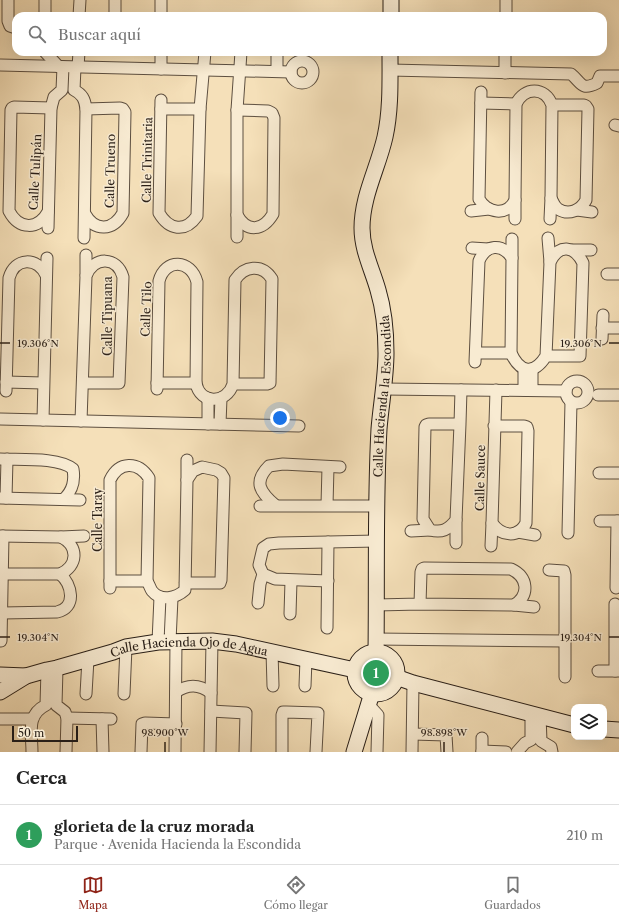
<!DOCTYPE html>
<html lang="es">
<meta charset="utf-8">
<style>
body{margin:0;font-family:"Libre Caslon Text",serif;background:#f6f6f6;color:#222}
.controls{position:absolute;right:12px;bottom:12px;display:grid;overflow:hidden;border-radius:8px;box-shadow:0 4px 16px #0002}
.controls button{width:36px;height:36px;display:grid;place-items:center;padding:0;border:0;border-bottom:1px solid #e0e0e0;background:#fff;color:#222;font:20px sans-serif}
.scale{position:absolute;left:12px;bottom:10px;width:66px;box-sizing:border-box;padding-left:4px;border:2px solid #2a1f17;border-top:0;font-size:11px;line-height:14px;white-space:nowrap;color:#2a1f17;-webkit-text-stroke:3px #f8ebd2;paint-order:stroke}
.you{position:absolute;left:280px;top:418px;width:14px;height:14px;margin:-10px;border:3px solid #fff;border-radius:50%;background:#1a73e8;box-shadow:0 0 0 6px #1a73e833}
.badge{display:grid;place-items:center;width:26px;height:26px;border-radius:50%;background:#8f2418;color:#fff;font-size:13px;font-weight:700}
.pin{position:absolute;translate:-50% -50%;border:2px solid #fff;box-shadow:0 1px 4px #0006}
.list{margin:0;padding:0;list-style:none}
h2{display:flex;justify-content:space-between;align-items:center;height:52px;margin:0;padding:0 16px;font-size:17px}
h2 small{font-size:13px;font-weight:400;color:#767676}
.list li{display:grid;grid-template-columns:26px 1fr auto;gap:12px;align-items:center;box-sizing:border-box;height:60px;padding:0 16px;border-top:1px solid #e0e0e0}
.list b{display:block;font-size:15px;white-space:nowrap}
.list p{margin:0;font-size:13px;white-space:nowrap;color:#767676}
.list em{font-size:13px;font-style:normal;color:#767676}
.icon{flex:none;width:22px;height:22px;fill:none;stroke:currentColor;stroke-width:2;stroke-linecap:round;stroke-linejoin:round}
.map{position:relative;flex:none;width:619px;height:752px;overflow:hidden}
.search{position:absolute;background:#fff;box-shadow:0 4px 16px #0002;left:12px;right:12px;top:12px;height:44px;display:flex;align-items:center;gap:10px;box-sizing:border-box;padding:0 14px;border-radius:12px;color:#767676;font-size:15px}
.sheet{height:112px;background:#fff}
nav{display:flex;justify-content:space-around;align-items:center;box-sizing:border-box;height:56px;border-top:1px solid #e0e0e0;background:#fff;font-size:11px;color:#767676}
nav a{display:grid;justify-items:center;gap:2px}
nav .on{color:#8f2418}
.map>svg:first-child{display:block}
.green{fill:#c1c18b;stroke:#767051}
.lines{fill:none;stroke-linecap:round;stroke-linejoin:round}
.street-casing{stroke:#5d4f40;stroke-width:13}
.secondary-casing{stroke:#2a1f17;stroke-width:17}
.street{stroke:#f8ebd2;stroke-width:11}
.secondary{stroke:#f8ebd2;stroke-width:15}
.ticks{fill:none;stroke:#2a1f17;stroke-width:1.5}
.labels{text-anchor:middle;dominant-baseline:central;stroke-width:3;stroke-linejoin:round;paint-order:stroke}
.street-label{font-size:12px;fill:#2a1f17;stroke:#f8ebd2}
.ticks-label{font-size:10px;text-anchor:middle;fill:#2a1f17;stroke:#f8ebd2;stroke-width:3;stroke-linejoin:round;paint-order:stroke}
</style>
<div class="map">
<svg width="619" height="752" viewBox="0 0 619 752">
<rect width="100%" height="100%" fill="#f5e0b9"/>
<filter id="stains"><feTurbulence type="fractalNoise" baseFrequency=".005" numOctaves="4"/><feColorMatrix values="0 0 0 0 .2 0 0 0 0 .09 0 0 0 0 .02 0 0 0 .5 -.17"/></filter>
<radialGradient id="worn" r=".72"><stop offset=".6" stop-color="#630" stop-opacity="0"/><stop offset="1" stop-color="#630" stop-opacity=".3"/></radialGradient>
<circle class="green" cx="376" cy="671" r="16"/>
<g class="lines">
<defs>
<g id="street">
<polyline points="8,0 8,21 10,26 16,28"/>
<polyline points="45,0 45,16"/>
<polyline points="79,16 80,0"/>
<polyline points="115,16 115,0"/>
<polyline points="161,16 161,0"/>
<polyline points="506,16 506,0"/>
<polyline points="45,52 59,67"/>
<polyline points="277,52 277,71"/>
<circle cx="302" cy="72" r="11"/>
<polyline points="0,65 291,72"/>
<path d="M75 67 74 90C82 94 85 99 86 109L84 238"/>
<polyline points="78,67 79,52"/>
<polyline points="161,69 161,52"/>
<path d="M390 70 571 74C582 83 581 91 597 83L600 76H619"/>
<polyline points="505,73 505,52"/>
<path d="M481 92 479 199C487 213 507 217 515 200L516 104C524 87 545 86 552 105L551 198C553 202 554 206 558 209 569 216 581 210 586 200L588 109 586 106 584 105H552"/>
<path d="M161 100 159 213C169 230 185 233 197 216L200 109 205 52"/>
<polyline points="481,103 516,104"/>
<polyline points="161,109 200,109"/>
<path d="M237 110 268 111 272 113 274 118 273 214C263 231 247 233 237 215"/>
<polyline points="615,125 619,126"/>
<polyline points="515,200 515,219"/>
<polyline points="577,210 592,212"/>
<polyline points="471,211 489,209"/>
<path d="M48 212C38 230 19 230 9 211L11 110 12 108 14 107 51 108"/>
<path d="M85 214C95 232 113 231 123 213L125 112 123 109 120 108 86 109"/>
<polyline points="550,219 551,198"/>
<polyline points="48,228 51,108 54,97 62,90 63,67"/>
<polyline points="237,237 237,110 241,52"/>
<polyline points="548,238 550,262"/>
<polyline points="512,239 512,258"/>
<polyline points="472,248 488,249"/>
<polyline points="573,250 591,250"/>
<polyline points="86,255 86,275"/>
<polyline points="607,274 619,274"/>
<polyline points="602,328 619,328"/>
<polyline points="602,339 603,315"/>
<polyline points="476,353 511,353"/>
<path d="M475 362 479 261C486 244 502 243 512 258L511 353C520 373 534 375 546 356L550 262C559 244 574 245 583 263L580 356H546"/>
<circle cx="577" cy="392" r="11"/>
<polyline points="6,382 43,383"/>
<polyline points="157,383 196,383"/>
<path d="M157 389 159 281C165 258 191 259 197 282L196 383C200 405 227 404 233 384L235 280C244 266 262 263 272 279L270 383 267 384H233"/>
<polyline points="384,389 566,391"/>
<polyline points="524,390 524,369"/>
<polyline points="532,390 532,369"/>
<path d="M6 391 9 278C15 257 37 257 46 275"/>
<polyline points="598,395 619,395"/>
<polyline points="0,419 299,426"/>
<polyline points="43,420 47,258"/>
<path d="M81 421 86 276C94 256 117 256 123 277L119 383H83"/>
<polyline points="208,424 208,398"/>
<polyline points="220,424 221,398"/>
<path d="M460 424H429L426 425 425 427 423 519 430 530C442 533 448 530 456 520L460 424 461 390"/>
<path d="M494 426H524L527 427 528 431 526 523C518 539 501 536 492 523L496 390"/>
<path d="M0 459C20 460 59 457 73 469 75 481 73 490 64 499"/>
<polyline points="187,460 187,480"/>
<polyline points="599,473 619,473"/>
<polyline points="0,498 80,500"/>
<polyline points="6,498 7,459"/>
<path d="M275 505C260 492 253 482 269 466L283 464 340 467"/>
<polyline points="327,505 328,467"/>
<polyline points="260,506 377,506"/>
<polyline points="456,520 456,543"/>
<polyline points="600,521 619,521"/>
<polyline points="411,531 430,530"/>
<polyline points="518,532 535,535"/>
<polyline points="568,533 571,402"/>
<polyline points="0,536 61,537 84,536"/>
<polyline points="491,546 492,523"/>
<polyline points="549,570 564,571 565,575 565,677"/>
<path d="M2 574H60C78 566 79 546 61 537"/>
<polyline points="110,581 147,581"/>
<polyline points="328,581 275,579 263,574 259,565 263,548 269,544 279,543 377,541"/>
<path d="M110 588V480C119 461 138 461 149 478L147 581C149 584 150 588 152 591 161 602 176 598 185 590L187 480 193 471 202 467 216 470 221 473 224 478 221 580 220 583H185"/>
<polyline points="616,588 617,521"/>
<polyline points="258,603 260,584 263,574"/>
<polyline points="615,604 615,671"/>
<path d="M376 605 420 604 514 605C530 595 528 577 511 569L424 568 422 569 421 572 420 604"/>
<polyline points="514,605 534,607"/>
<path d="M2 613 57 612C77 608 72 584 60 574"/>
<polyline points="290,614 291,581"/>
<polyline points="327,628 328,542"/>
<polyline points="376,639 565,641"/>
<polyline points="1,641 3,536"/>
<polyline points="170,641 172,598"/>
<polyline points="158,642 160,597"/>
<polyline points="272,651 273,686"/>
<polyline points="57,668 56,705 65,712 67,718 66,752"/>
<polyline points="598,671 619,671"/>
<polyline points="305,686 306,659"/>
<path d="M176 692C188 684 199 684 211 693"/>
<polyline points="86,694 88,659"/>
<polyline points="124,694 126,647"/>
<polyline points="368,704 378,715 377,752"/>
<polyline points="211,711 246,713 245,752"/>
<polyline points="540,716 541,741 551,747 552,752"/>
<polyline points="67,718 111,719"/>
<polyline points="0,719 32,719"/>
<polyline points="102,719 103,752"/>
<polyline points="413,734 446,735 447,752"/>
<polyline points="482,738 482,752"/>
<polyline points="482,751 506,752"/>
<path d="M32 752C32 733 26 715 46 705L47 670"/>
<polyline points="141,752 142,724 145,723 176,724"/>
<polyline points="175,752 176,641"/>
<polyline points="210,752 212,641"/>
<polyline points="282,752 282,715 283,712 286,712 318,713 316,752"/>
<polyline points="412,752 413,683"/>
<polyline points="517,752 525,743 531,740 531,714"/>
</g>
<g id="secondary">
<polyline points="391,16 391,0"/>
<path id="s1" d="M376 652C377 577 375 503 379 429 381 404 386 378 386 353 386 332 384 310 378 290 372 269 362 250 362 228 362 196 378 168 385 137 391 110 390 80 390 52"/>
<circle cx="376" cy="673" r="21"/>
<polyline points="0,675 26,676"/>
<polyline points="396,677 413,683 574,725"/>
<path id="s2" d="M0 692 26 676 47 670 57 668 113 652 126 647 158 642 212 641 236 644 355 670"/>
<polyline points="604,729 619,730"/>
<polyline points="354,752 372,693"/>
</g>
</defs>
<use href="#street" class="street-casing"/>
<use href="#secondary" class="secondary-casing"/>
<use href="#street" class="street"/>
<use href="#secondary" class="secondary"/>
</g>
<path class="ticks" d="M0 343H10M609 343H619M0 637H10M609 637H619M165 742V752M444 742V752"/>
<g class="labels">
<g class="street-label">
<text transform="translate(147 160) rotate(-89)">Calle Trinitaria</text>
<text transform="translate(110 171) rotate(-89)">Calle Trueno</text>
<text transform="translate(35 172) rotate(-87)">Calle Tulipán</text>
<text transform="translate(146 309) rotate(-88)">Calle Tilo</text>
<text transform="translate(107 316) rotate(-90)">Calle Tipuana</text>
<text stroke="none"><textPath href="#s1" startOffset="256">Calle Hacienda la Escondida</textPath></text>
<text transform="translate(480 478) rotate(-89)">Calle Sauce</text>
<text transform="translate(97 520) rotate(-90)">Calle Taray</text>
<text stroke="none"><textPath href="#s2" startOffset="198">Calle Hacienda Ojo de Agua</textPath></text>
</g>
</g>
<g class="ticks-label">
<text x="38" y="347">19.306°N</text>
<text x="581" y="347">19.306°N</text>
<text x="38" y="641">19.304°N</text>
<text x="581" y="641">19.304°N</text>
<text x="165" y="736">98.900°W</text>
<text x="444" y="736">98.898°W</text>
</g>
<rect width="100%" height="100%" filter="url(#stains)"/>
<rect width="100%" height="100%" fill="url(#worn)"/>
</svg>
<div class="controls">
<button><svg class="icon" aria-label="layers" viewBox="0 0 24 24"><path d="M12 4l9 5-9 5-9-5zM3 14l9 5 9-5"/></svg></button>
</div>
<div class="scale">50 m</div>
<div class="you"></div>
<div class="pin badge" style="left:376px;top:673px;background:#2e9e5b">1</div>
<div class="search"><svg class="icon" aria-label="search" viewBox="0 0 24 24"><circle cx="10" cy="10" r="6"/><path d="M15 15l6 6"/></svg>Buscar aquí</div>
</div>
<section class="sheet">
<h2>Cerca<small></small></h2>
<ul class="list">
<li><span class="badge" style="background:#2e9e5b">1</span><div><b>glorieta de la cruz morada</b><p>Parque · Avenida Hacienda la Escondida</p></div><em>210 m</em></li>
</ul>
</section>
<nav>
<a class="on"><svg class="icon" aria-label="map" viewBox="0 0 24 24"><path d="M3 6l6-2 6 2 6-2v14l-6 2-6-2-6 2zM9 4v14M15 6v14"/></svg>Mapa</a>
<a><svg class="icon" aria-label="directions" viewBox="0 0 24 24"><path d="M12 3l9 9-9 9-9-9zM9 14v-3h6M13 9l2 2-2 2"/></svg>Cómo llegar</a>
<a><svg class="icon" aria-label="saved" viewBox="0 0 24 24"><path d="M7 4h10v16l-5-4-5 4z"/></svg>Guardados</a>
</nav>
